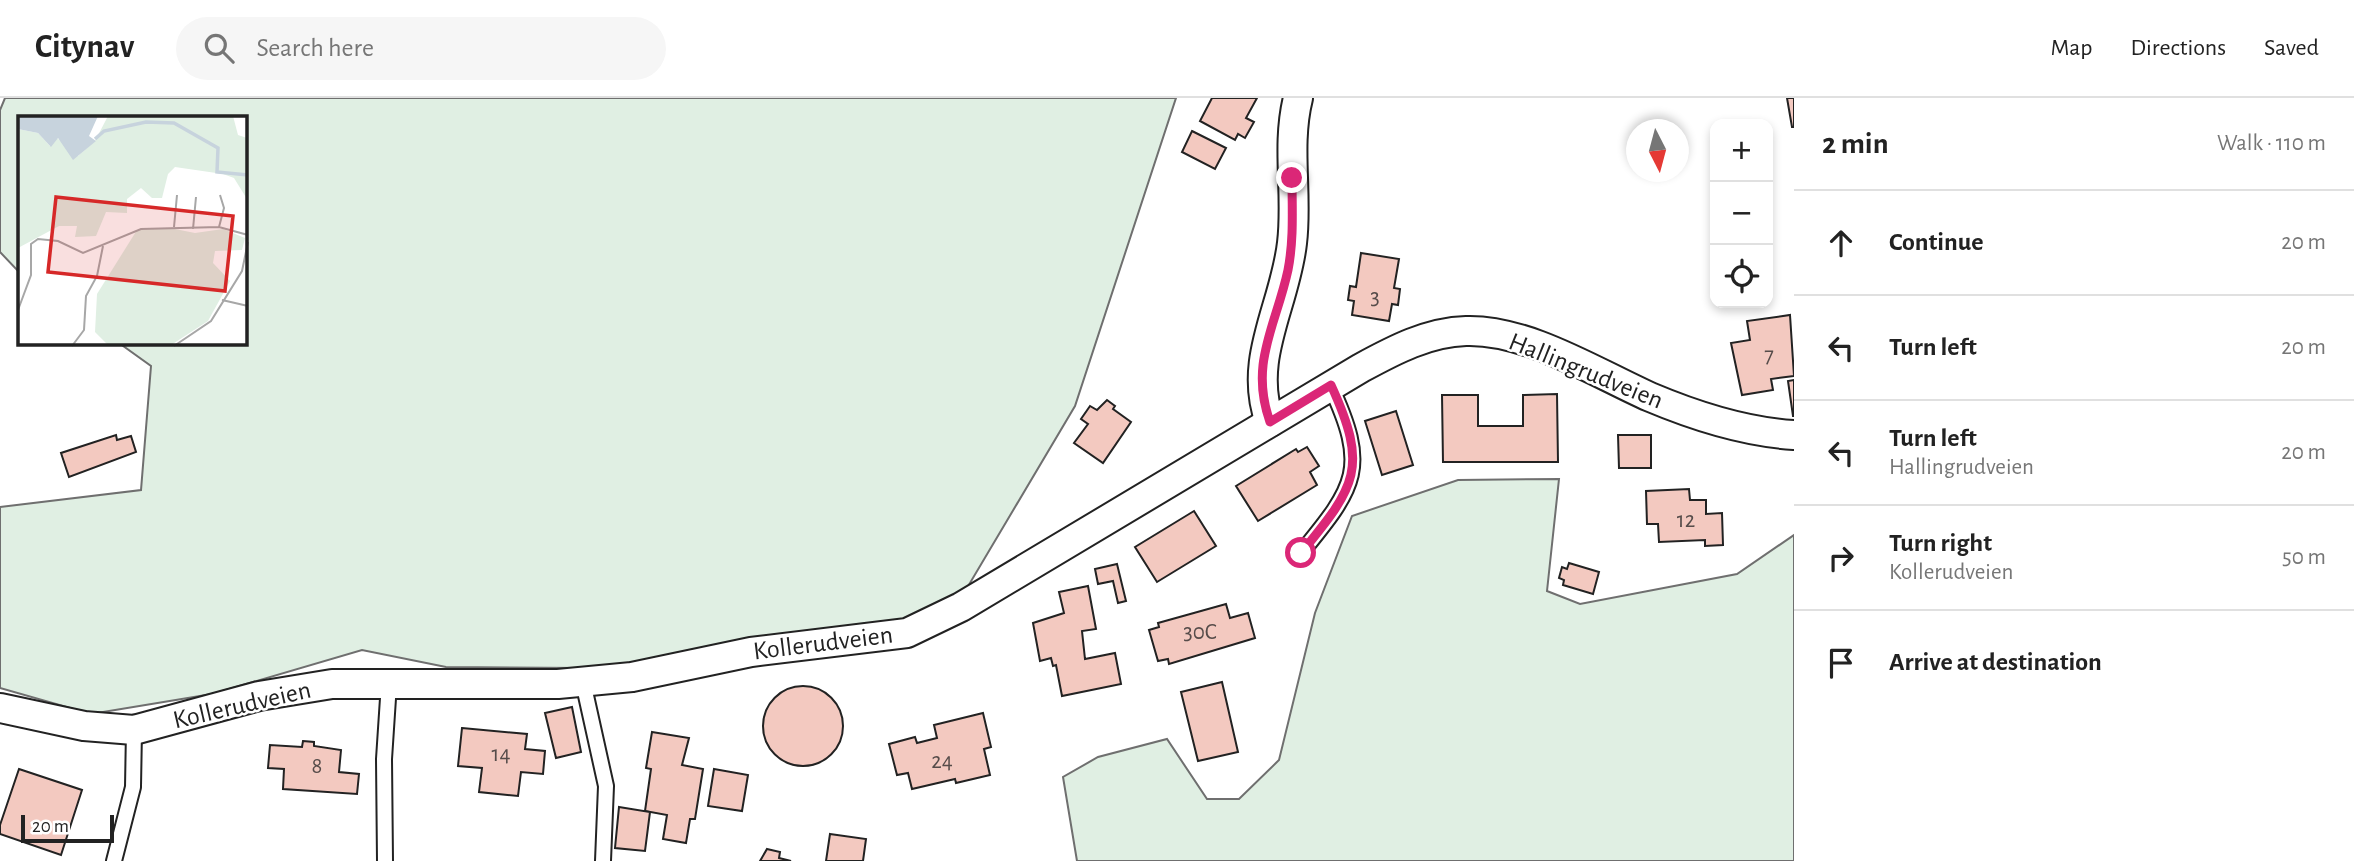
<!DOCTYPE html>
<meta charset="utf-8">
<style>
body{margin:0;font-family:"Alegreya Sans",sans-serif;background:#f6f6f6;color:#222}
.controls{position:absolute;right:21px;top:21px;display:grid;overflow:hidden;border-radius:14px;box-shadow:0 4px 10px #0003}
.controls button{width:63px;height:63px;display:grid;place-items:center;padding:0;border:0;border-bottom:2px solid #e0e0e0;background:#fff;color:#222;font:35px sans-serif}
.compass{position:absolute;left:1626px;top:21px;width:63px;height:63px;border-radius:50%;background:#fff;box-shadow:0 4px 10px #0003;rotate:174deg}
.scale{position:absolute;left:21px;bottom:18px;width:93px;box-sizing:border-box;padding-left:7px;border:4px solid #222;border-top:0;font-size:19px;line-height:24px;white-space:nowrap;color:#222;-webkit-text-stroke:5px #fff;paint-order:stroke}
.stop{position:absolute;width:21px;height:21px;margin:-16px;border:5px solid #db2777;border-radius:50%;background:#fff}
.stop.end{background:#db2777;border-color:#fff;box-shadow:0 2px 7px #0008}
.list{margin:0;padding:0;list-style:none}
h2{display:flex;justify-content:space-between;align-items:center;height:91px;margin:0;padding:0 28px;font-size:30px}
h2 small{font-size:23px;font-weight:400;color:#767676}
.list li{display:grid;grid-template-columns:46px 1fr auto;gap:21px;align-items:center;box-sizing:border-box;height:105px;padding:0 28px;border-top:2px solid #e0e0e0}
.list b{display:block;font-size:26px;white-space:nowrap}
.list p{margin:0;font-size:23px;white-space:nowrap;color:#767676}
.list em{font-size:23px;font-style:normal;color:#767676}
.icon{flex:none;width:38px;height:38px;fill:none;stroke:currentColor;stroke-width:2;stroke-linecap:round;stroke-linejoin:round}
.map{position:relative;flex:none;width:1794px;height:763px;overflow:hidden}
header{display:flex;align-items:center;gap:42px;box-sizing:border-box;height:98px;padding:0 35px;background:#fff;border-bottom:2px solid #e0e0e0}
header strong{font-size:33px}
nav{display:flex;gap:38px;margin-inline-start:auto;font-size:24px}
.search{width:490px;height:63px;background:#f6f6f6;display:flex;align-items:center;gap:18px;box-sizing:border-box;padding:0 24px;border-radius:38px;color:#767676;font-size:26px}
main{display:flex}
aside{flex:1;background:#fff}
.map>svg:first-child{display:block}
.green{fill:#e0efe3;stroke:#6f6f6f;stroke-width:2}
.building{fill:#f3c9c0;stroke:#222;stroke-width:2}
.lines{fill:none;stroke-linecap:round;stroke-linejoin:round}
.service-casing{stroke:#222;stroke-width:18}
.minor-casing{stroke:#222;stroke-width:32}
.service{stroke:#fff;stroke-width:14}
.minor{stroke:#fff;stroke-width:28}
.route{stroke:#db2777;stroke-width:9}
.labels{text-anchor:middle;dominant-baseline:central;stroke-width:5;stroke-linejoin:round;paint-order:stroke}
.number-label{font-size:23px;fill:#564c4a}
.street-label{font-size:26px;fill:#222;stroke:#fff}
.inset-river{fill:none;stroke:#c7d3dd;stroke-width:3.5}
.inset-road{fill:none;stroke:#a7a7a7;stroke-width:2}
.view{fill:#d62828;fill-opacity:0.15;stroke:#d62828;stroke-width:3.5}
.inset-edge{fill:none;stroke:#222;stroke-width:3.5}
</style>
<header>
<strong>Citynav</strong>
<div class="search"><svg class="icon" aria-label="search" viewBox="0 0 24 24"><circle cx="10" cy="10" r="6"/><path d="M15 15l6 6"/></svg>Search here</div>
<nav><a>Map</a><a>Directions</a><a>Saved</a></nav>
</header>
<main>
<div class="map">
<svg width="1794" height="763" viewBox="0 0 1794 763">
<rect width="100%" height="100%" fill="#fff"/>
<g class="green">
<polygon points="5,0 1176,0 1075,308 951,517 885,538 581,570 446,569 362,552 212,596 91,616 0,590 0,409 141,392 151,268 119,245 245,245 245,19 19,19 19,174 0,154 0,12"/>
<polygon points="1559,381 1547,493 1580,506 1737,476 1794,437 1794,763 1077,763 1063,679 1098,659 1167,641 1207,701 1239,701 1279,662 1315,515 1352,418 1458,382"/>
</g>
<g class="building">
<polygon points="1212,0 1257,0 1246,20 1254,24 1245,40 1238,36 1235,42 1200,23"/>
<polygon points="1787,0 1794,0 1794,29 1792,29"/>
<polygon points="1192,33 1226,50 1215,71 1182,54"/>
<polygon points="1361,155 1399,161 1394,190 1400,191 1398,207 1392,206 1389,223 1352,217 1354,203 1348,202 1350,188 1356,189"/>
<polygon points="1790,217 1794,278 1771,281 1773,292 1742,297 1731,245 1750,242 1747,223"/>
<polygon points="1794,282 1794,318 1793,318 1788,283"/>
<polygon points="1557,296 1558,364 1443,364 1442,297 1478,297 1478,328 1523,328 1523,297"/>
<polygon points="1107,302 1115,308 1113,311 1131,324 1103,365 1074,345 1088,326 1081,321 1090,308 1097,312"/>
<polygon points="1396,313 1413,367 1382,377 1365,323"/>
<polygon points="116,337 117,342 131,338 136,354 69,379 61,355"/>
<polygon points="1618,337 1651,337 1651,370 1619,370"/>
<polygon points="1307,349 1319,368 1310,374 1317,387 1258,423 1236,388 1296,351 1298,354"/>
<polygon points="1689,391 1690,402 1706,402 1706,416 1722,415 1723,447 1705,448 1705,442 1659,444 1658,426 1647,426 1646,393"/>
<polygon points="1194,413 1216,448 1157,484 1135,449"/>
<polygon points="1569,465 1599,474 1593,496 1563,487 1564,482 1559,480 1562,469 1567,471"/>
<polygon points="1117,466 1126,503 1118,505 1113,483 1098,486 1095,471"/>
<polygon points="1088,488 1096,531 1082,533 1085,561 1115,555 1121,586 1062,598 1056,567 1053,568 1051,560 1040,563 1033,525 1064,515 1059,494"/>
<polygon points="1226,506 1230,520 1248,515 1255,540 1169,566 1168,561 1158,563 1149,532 1159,529 1158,525"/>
<polygon points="1222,584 1238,654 1198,663 1181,594"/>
<circle cx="803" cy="628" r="40"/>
<polygon points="572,609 581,654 556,660 545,615"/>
<polygon points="983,615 991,649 984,651 990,677 956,685 955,681 912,691 908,675 897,677 889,646 915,639 917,645 937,640 934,627"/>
<polygon points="462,630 527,636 525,651 545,653 543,676 521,674 518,698 479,694 482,670 458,668"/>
<polygon points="652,634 689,640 682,667 703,671 695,721 690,721 686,745 663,741 667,717 645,713 651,671 646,670"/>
<polygon points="303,643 314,644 314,648 341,652 339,674 359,676 357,696 283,691 284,671 268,670 270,647 302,649"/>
<polygon points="19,671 82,692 61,757 0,736 0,727"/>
<polygon points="714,671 748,677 742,713 708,708"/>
<polygon points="619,709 650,714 645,753 615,750"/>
<polygon points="830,736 866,741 863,763 826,763"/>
<polygon points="767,751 780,754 779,760 791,763 760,763"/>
</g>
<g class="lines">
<defs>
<g id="service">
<path d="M1301 455C1356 388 1369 370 1330 287"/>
<polyline points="583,584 606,688 603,763"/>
<polyline points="114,763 133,689 134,632"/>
<polyline points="385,763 384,661 389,585"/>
</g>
<g id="minor">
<path d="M1270 324C1247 261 1285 208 1292 145 1298 97 1286 48 1298 0"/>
<path d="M0 610 84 628 134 632 259 598 332 586H558L632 579 751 554 907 535 961 509 1361 270C1394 252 1428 234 1466 233 1527 231 1596 275 1650 299 1695 318 1746 334 1794 337"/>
</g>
</defs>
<use href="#service" class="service-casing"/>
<use href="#minor" class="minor-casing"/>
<use href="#service" class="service"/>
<use href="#minor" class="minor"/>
</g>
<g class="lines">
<path class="route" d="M1292 80C1292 111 1294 141 1288 172 1276 228 1249 265 1270 324L1331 287C1369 370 1356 388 1301 455"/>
</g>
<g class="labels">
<g class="number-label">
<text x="1375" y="199">3</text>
<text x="1769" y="257">7</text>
<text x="1686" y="422">12</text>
<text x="1200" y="534">30C</text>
<text x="501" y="656">14</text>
<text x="942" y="663">24</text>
<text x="317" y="668">8</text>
</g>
<g class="street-label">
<text transform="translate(1586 273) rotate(22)">Hallingrudveien</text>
<text transform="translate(823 545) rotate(-7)">Kollerudveien</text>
<text transform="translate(242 607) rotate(-13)">Kollerudveien</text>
</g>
</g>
<g transform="translate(18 18)">
<rect width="229" height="229" fill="#fff"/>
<path d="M90 0H215L220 19 229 22V83L216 62 205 58 157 51 150 58 144 82H134L123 72 109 83V97L88 96 78 120 57 121 59 110H41L0 132V13L20 17 32 30 39 22 60 40 77 25ZM152 112 177 117 205 113 227 122 224 134 197 135 195 147 212 165 190 205 153 229H90L77 216 79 178 119 114Z" fill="#e0efe3"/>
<path d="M0 0H80L71 20 78 25 55 44 40 22 33 31 20 17 0 13Z" fill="#c7d3dd"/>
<path class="inset-river" d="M77 23 86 15 128 6 156 7 200 32 199 56 230 59"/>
<path class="inset-road" d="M156 111 159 79M201 111 206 92 202 79M175 113 178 81M204 184 230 190M0 194 13 159V128L20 123 40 125 65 137 123 113 201 111 230 119M54 230 66 214 68 180 79 160 85 130M156 230 193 205 224 155 230 126"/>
<path class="view" d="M38 81 215 100 207 175 30 156Z"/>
<rect width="229" height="229" class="inset-edge"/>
</g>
</svg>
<div class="controls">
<button>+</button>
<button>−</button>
<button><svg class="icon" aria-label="locate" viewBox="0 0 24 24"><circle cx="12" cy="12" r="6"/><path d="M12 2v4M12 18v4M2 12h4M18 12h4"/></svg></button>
</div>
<svg class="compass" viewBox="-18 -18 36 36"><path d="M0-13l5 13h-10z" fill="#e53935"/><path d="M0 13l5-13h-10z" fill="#767676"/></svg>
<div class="scale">20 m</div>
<div class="stop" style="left:1301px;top:455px"></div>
<div class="stop end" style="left:1292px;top:80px"></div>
</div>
<aside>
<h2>2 min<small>Walk · 110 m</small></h2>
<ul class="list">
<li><svg class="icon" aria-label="ahead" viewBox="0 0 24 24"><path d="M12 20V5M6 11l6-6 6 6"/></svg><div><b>Continue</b></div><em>20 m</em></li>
<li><svg class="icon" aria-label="left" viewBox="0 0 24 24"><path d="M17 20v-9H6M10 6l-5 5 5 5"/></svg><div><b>Turn left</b></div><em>20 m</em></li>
<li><svg class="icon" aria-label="left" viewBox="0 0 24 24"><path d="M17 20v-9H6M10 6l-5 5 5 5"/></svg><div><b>Turn left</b><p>Hallingrudveien</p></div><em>20 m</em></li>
<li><svg class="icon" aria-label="right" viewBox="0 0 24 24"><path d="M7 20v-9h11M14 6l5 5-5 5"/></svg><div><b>Turn right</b><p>Kollerudveien</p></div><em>50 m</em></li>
<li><svg class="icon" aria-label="arrive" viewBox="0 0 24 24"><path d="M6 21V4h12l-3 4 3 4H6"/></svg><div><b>Arrive at destination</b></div></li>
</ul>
</aside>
</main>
